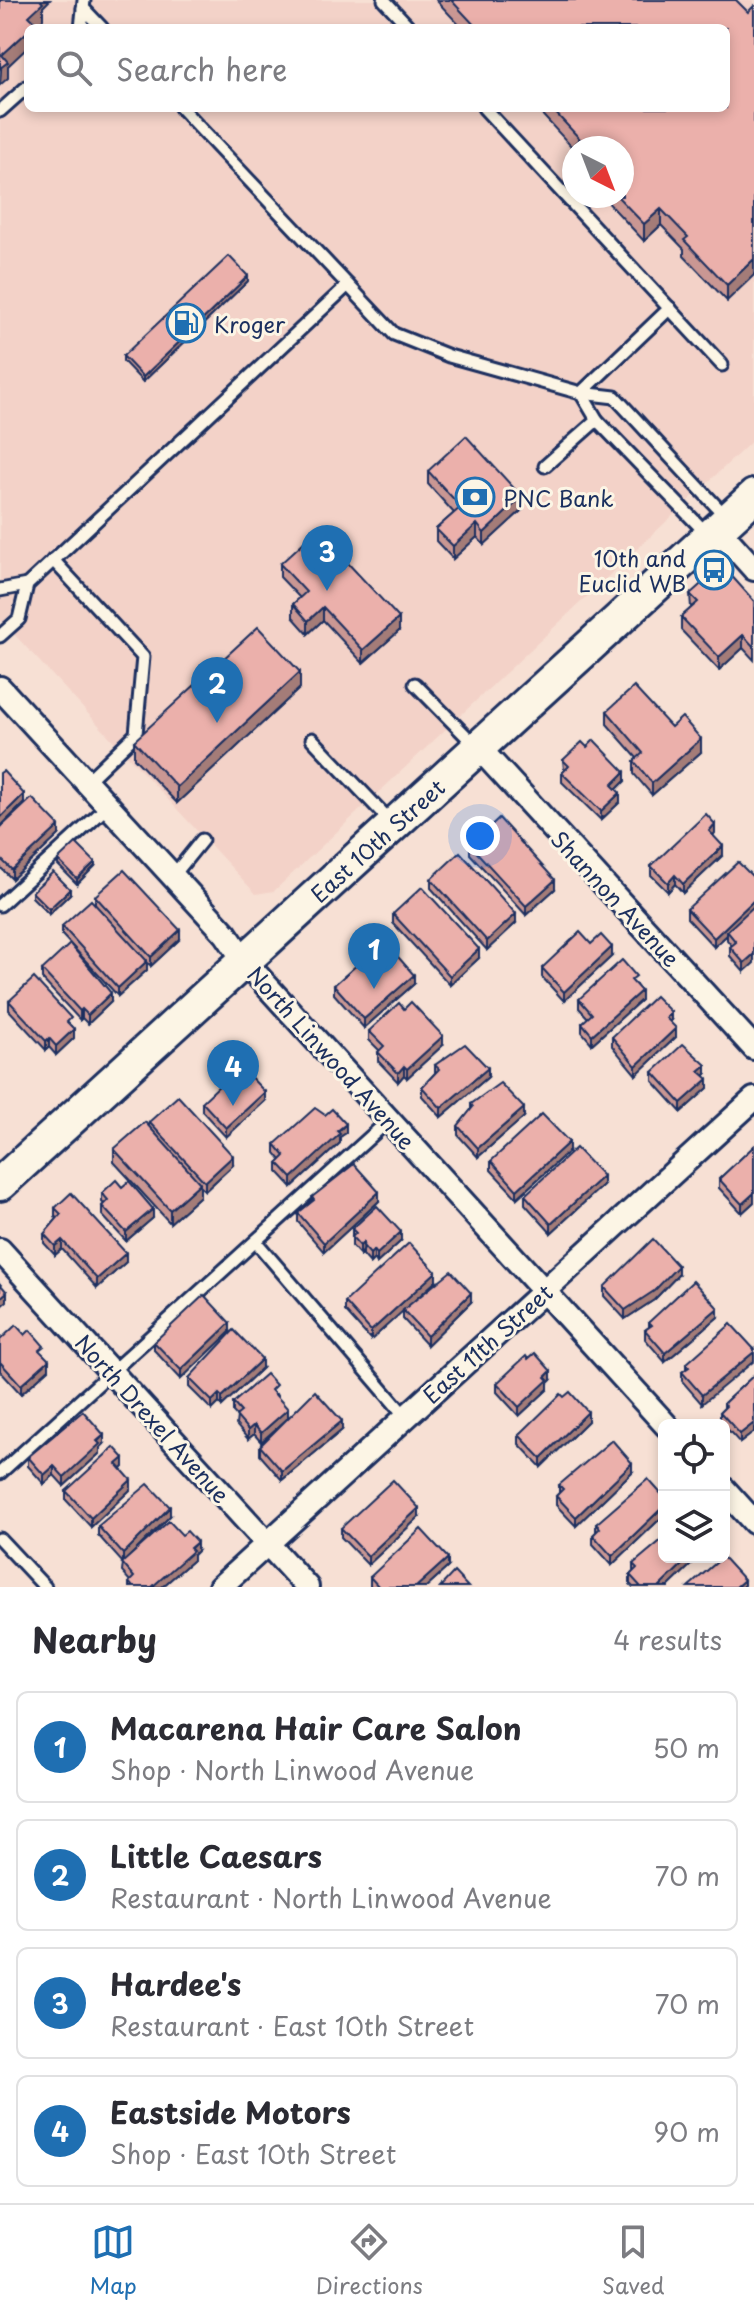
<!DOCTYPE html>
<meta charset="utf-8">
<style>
body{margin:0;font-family:"Playpen Sans",sans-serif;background:#f7f7f7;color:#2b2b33}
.controls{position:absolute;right:24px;bottom:24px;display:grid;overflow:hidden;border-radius:12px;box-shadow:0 4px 12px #0003}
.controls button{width:72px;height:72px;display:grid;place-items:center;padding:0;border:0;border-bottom:2px solid #e1e1e2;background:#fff;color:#2b2b33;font:40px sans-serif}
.compass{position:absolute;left:562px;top:136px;width:72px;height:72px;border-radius:50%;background:#fff;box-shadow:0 4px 12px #0003;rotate:138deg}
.you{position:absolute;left:480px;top:836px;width:28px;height:28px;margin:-20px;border:6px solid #fff;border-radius:50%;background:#1a73e8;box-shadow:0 0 0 12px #1a73e833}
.badge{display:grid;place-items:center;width:52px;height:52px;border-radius:50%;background:#1f6fb2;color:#fff;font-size:26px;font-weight:700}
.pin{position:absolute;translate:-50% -66px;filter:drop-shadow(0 2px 4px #0008)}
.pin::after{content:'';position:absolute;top:42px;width:28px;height:24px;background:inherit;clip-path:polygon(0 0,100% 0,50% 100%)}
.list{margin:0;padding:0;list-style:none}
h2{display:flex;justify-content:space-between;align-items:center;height:104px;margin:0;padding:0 32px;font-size:34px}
h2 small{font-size:26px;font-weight:400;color:#7c7c81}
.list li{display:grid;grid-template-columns:52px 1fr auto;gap:24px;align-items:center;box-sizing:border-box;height:112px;margin:0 16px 16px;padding:0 16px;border:2px solid #e1e1e2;border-radius:12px}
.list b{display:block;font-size:30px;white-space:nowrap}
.list p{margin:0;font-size:26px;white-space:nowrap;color:#7c7c81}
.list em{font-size:26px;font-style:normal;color:#7c7c81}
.icon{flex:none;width:44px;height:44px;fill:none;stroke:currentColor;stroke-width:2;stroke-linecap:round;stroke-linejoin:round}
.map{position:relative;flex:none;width:754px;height:1587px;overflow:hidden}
.search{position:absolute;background:#fff;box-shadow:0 4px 12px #0003;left:24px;right:24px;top:24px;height:88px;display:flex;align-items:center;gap:20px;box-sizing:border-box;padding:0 28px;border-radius:12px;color:#7c7c81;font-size:30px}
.sheet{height:616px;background:#fff}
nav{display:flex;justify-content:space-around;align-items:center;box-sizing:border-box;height:112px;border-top:2px solid #e1e1e2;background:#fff;font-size:22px;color:#7c7c81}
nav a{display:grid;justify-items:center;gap:4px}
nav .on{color:#1f6fb2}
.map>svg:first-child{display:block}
.built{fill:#f3d2c8;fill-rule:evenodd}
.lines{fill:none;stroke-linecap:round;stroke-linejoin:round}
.lane-casing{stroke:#1b2f5e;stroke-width:17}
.street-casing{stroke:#1b2f5e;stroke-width:28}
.secondary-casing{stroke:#1b2f5e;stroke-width:38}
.lane{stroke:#fcf5e5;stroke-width:11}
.street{stroke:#fcf5e5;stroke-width:22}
.secondary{stroke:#fcf5e5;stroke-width:32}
.wall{fill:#ca9793;stroke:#1b2f5e;stroke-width:2}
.shaded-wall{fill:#a47b78;stroke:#1b2f5e;stroke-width:2}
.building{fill:#ebb0ab;stroke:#1b2f5e;stroke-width:2}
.labels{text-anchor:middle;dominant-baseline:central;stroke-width:6;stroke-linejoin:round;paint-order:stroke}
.poi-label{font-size:22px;fill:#1b2f5e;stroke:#fcf5e5;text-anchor:start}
.street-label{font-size:22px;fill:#1b2f5e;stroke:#fcf5e5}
</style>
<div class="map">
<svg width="754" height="1587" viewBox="0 0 754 1587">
<rect width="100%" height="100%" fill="#f7e0d4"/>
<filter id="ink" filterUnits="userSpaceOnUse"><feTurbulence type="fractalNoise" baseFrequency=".0125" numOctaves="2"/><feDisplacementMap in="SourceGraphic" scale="16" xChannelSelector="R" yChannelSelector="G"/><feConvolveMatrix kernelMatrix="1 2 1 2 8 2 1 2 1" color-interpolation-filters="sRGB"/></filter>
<g filter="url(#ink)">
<path class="built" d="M0 0H754V439L274 891 256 894 0 619ZM28 28H726V108H28ZM574 148H622V196H574Z"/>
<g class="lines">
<defs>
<g id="lane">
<polyline points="384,0 410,28"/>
<polyline points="83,8 102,28"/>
<polyline points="81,28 84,0"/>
<polyline points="181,108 348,285"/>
<polyline points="484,108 722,365"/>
<polyline points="0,111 28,86"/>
<polyline points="581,393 597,420 708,535"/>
<polyline points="581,393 670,308"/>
<polyline points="545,466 597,420"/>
<polyline points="53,560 143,657 136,734 86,782"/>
<polyline points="0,590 27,585"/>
<polyline points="0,636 19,619 27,585 348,285 394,334 449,356 581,393 615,397 728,519"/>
<polyline points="415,684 475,745"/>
<polyline points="312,739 392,823"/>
<polyline points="173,876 202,840"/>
<polyline points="0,905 108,806"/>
<polyline points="257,1243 406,1417"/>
<polyline points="0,1473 389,1120"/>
<polyline points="0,1539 45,1587"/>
</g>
<g id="street">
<polyline points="718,529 754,569"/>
<polyline points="0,688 226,934 245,962 666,1425"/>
<polyline points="479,748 754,1048"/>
<polyline points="0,1250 307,1587"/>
<polyline points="724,1489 754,1522"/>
<polyline points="220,1587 754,1099"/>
</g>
<polyline id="secondary" points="0,1184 754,496"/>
</defs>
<use href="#lane" class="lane-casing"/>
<use href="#street" class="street-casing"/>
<use href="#secondary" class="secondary-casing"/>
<use href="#lane" class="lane"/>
<use href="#street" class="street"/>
<use href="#secondary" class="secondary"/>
</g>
<g class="wall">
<polygon points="436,0 736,0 727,301 684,256 684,249 661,225 644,241 602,196 622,196 574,148 574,167 571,164 572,147 536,108 726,108 726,28 462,28"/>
<polygon points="248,281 143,382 123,361 123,356"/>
<polygon points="428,471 522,510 484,545 477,537 453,559 436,541 436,529 454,513 428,484"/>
<polygon points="280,564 399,631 363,663 323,620 308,634 293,617 293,604 300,598 280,577"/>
<polygon points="714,585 754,601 754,660 743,648 719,670 681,630 681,617 691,608 690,594"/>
<polygon points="300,688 177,803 134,758 134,741"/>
<polygon points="607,711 671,727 701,752 652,795 634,774 634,761 637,758 607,724"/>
<polygon points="587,747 625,781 616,790 620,802 601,820 562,782 562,773 564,770 563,760"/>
<polygon points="0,828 59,835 12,879 0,867"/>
<polygon points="715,833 713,835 723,855 683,893 675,884 668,892 651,875 651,866"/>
<polygon points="470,845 555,889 526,915 470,854"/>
<polygon points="58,860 95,866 77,884 58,865"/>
<polygon points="754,878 744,972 730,956 730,947 732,946 727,940 727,935 714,947 687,918 687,909"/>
<polygon points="431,879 516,923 487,950 431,888"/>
<polygon points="32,892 70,894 49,914 32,897"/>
<polygon points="95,896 180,939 151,966 147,962 147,970 118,996 62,935 62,926 95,904"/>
<polygon points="393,914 479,958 450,985 393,923"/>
<polygon points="612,956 564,1001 542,977 542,968"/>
<polygon points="42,970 111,1002 88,1024 82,1018 80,1020 42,979"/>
<polygon points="414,984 364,1028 334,994 334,985"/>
<polygon points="636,985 641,1000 592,1044 582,1032 582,1023 588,1018 579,1008 579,999"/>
<polygon points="9,1001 71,1026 74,1038 56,1055 49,1047 46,1050 9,1010"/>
<polygon points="671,1021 670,1022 676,1037 636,1075 612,1046 612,1037"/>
<polygon points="369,1031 443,1045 407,1078 404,1075 398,1082 378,1061 378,1052 380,1051 369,1040"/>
<polygon points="435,1065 488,1077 441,1117 422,1096 422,1087 435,1073"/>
<polygon points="653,1072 706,1074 704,1076 708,1088 681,1112 653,1081"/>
<polygon points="265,1101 226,1137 202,1111 202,1102"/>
<polygon points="471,1104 524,1117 478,1157 458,1135 458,1126 471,1110"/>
<polygon points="149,1122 233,1165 205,1191 200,1186 200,1196 170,1223 114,1162 114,1149 149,1127"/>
<polygon points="346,1133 340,1137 340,1143 292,1187 278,1172 278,1163 281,1160 275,1153 275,1144"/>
<polygon points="754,1146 754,1202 742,1213 719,1188 719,1179"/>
<polygon points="569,1151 517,1198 491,1170 491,1161"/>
<polygon points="603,1185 551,1233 525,1204 525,1195"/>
<polygon points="122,1187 153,1218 126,1241 102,1215 102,1206 104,1204 102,1202 102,1193"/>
<polygon points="312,1197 379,1201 324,1252 298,1222 298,1213 312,1201"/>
<polygon points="55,1208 126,1262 97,1288 62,1249 55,1255 44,1243 44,1234 57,1219 55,1216"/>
<polygon points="352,1229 401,1241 377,1263 374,1259 370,1263 363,1255 363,1251 360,1255 352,1246"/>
<polygon points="678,1275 654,1300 625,1319 604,1296 604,1287"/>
<polygon points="436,1281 404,1310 471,1302 427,1345 403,1319 403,1310 371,1340 345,1311 345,1302"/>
<polygon points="718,1317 665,1362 645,1339 645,1330 649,1327 649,1322"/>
<polygon points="230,1332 181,1379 154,1350 154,1342"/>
<polygon points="0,1340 44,1355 49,1369 21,1394 0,1371"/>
<polygon points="754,1349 702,1404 682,1381 682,1372 686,1369 686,1364"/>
<polygon points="262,1368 222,1406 219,1403 212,1410 189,1387 189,1378"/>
<polygon points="754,1375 754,1432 740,1443 720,1421 720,1412 724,1408 724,1403"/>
<polygon points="551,1380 548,1383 548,1389 519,1416 497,1392 497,1383"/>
<polygon points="276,1394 288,1418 342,1430 282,1480 260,1455 260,1446 287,1419 261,1442 254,1434 248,1439 236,1425 237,1416 233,1412 233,1403"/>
<polygon points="564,1397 588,1421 541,1467 519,1444 519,1435"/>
<polygon points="104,1444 100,1448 100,1453 64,1486 54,1475 44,1484 28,1466 28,1457"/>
<polygon points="124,1467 121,1469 131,1489 91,1527 66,1500 66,1491"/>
<polygon points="632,1472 576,1526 556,1505 556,1496 559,1493 559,1485"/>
<polygon points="664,1497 664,1515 612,1565 593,1544 593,1535 596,1532 596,1524"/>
<polygon points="170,1516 123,1562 197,1551 193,1555 193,1560 162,1587 129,1587 129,1582 130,1581 122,1572 123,1563 98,1535 98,1526"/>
<polygon points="419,1517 368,1565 341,1537 341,1528"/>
<polygon points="699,1557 668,1587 633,1587 630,1584 630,1575 633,1572 633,1564"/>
<polygon points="448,1567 426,1587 371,1587 370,1586 370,1577"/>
</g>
<g class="shaded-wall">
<polygon points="36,0 50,0 43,7 43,19 36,25 36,28 29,28 29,16"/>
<polygon points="28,31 28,47 8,66 8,78 0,85 2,55"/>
<polygon points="661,209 661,225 644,241 644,224"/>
<polygon points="754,259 754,275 727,301 727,285"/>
<polygon points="248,276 248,281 143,382 143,377"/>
<polygon points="522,497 522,510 484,545 484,533"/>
<polygon points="477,524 477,537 453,559 453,546"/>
<polygon points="323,607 323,620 308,634 308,621"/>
<polygon points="399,618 399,631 363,663 363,650"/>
<polygon points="743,635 743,648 719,670 719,657"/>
<polygon points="300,672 300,688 177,803 177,787"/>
<polygon points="701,739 701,752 652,795 652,783"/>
<polygon points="625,772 625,781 612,794 612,785"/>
<polygon points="620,793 620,802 601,820 601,811"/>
<polygon points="24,794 24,803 0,827 0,818"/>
<polygon points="715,824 715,833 709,840 709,831"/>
<polygon points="59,826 59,835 12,879 12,870"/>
<polygon points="723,846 723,855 683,893 683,884"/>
<polygon points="95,862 95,866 77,884 77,879"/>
<polygon points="675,875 675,884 668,892 668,883"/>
<polygon points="555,880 555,889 526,915 526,906"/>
<polygon points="70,889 70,894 49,914 49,909"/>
<polygon points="754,900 754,909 727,931 727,935 714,947 714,938"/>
<polygon points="516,914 516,923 487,950 487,941"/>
<polygon points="180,930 180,939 151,966 151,957"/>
<polygon points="612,947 612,956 564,1001 564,992"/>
<polygon points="479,949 479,958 450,985 450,976"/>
<polygon points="754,954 754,963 744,972 744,963"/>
<polygon points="147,961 147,970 118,996 118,988"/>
<polygon points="414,975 414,984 364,1028 364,1019"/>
<polygon points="641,991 641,1000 592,1044 592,1035"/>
<polygon points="111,993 111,1002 88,1024 88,1015"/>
<polygon points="82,1009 82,1018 80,1020 80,1011"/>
<polygon points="671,1012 671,1021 666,1027 666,1018"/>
<polygon points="676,1028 676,1037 636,1075 636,1066"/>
<polygon points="74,1029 74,1038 56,1055 56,1046"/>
<polygon points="443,1036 443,1045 407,1078 407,1069"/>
<polygon points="49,1038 49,1047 46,1050 46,1041"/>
<polygon points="706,1065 706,1074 699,1080 699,1071"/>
<polygon points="404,1066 404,1075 398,1082 398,1073"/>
<polygon points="488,1068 488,1077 441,1117 441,1108"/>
<polygon points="708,1079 708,1088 681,1112 681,1103"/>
<polygon points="265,1092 265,1101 226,1137 226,1128"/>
<polygon points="524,1108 524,1117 478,1157 478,1148"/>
<polygon points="346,1124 346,1133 340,1137 340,1143 292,1187 292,1178"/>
<polygon points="569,1142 569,1151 517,1198 517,1190"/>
<polygon points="233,1156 233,1165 205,1191 205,1182"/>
<polygon points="603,1176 603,1185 551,1233 551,1224"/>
<polygon points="200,1183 200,1196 170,1223 170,1210"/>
<polygon points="379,1192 379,1201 324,1252 324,1243"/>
<polygon points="754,1193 754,1202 742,1213 742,1204"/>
<polygon points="153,1209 153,1218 126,1241 126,1232"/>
<polygon points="401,1232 401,1241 377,1263 377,1254"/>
<polygon points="62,1240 62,1249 55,1255 55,1246"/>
<polygon points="364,1241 363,1251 360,1255 360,1246"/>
<polygon points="374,1250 374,1259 370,1263 370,1254"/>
<polygon points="126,1253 126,1262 97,1288 97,1279"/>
<polygon points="678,1266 678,1275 654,1300 625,1319 625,1310"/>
<polygon points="436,1272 436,1281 371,1340 371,1331"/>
<polygon points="7,1292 7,1301 0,1307 0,1298"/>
<polygon points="471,1293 471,1302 427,1345 427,1336"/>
<polygon points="718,1308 718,1317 665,1362 665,1353"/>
<polygon points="230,1323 230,1332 181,1379 181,1370"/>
<polygon points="754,1352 754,1361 702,1404 702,1395"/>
<polygon points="262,1359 262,1368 222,1406 222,1397"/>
<polygon points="49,1360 49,1369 21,1394 21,1385"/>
<polygon points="551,1371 551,1380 548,1383 548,1389 519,1416 519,1407"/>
<polygon points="219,1394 219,1403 212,1410 212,1401"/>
<polygon points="288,1409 288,1418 261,1442 261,1433"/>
<polygon points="588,1412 588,1421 541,1467 541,1458"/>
<polygon points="342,1421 342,1430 282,1480 282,1471"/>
<polygon points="754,1423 754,1432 740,1443 740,1434"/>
<polygon points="254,1425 254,1434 248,1439 248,1430"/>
<polygon points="104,1435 104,1444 100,1448 100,1453 64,1486 64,1477"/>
<polygon points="124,1458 124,1467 117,1473 117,1464"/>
<polygon points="632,1463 632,1472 576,1526 576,1517"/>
<polygon points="54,1466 54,1475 44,1484 44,1475"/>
<polygon points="131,1480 131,1489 91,1527 91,1518"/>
<polygon points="664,1506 664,1515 612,1565 612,1556"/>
<polygon points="170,1507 170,1516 123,1563 123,1554"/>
<polygon points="419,1508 419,1517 368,1565 368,1556"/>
<polygon points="197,1542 197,1551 193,1555 193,1560 162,1587 152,1587"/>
<polygon points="690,1557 699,1557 668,1587 659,1587"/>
<polygon points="448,1558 448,1567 426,1587 416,1587"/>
<polygon points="744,1580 744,1587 736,1587"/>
</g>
<g class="building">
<polygon points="0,0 40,0 43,3 29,16 36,23 31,28 28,28 28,31 2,55 8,62 0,68"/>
<polygon points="451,0 736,0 748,12 754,6 754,259 727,285 684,240 688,237 661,209 644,224 617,196 622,196 622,148 574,148 574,151 571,147 580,139 551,108 726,108 726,28 477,28"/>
<polygon points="229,256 248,276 143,377 123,356"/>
<polygon points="466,436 522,497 484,533 477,524 453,546 436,529 461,507 428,471"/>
<polygon points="317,530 399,618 363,650 323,607 308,621 293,604 306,592 280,564"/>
<polygon points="728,572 754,601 754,647 743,635 719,657 681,617 698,602 690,594 708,578 714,585"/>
<polygon points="258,627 300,672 177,787 134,741"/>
<polygon points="634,687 671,727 682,717 701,739 652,783 634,761 643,753 607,711"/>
<polygon points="594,740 625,772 612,785 620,793 601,811 562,773 569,766 563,760 582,742 587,747"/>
<polygon points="3,771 24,794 0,818 0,773"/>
<polygon points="32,798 59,826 12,870 0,858 0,828"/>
<polygon points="706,814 715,824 709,831 723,846 683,884 675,875 668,883 651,866"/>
<polygon points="499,818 555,880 526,906 470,845"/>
<polygon points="76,843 95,862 77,879 58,860"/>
<polygon points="460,852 516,914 487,941 431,879"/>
<polygon points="738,862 754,878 754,900 714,938 687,909"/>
<polygon points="124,870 180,930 151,957 95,896"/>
<polygon points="53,872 70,889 49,909 32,892"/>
<polygon points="422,887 479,949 450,976 393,914"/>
<polygon points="91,900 147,961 118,988 62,926"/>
<polygon points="754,906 754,954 744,963 730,947 736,942 727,931"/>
<polygon points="580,932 591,944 601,935 612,947 564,992 542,968"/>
<polygon points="384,941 414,975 364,1019 334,985"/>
<polygon points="70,944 111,993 88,1015 82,1009 80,1011 42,970"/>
<polygon points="622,960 636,976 631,980 641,991 592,1035 582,1023 592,1014 579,999"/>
<polygon points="34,978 71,1018 67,1022 74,1029 56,1046 49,1038 46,1041 9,1001"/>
<polygon points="655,996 671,1012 666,1018 676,1028 636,1066 612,1037"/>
<polygon points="411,1002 443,1036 407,1069 404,1066 398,1073 378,1052 384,1046 369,1031 399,1003 404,1009"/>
<polygon points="465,1044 488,1068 441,1108 422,1087 439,1069 435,1065"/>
<polygon points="683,1044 706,1065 699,1071 708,1079 681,1103 653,1072"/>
<polygon points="240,1066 265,1092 226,1128 202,1102"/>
<polygon points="500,1083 524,1108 478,1148 458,1126 473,1107 471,1104"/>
<polygon points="178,1096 233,1156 205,1182 149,1122"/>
<polygon points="315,1108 325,1115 332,1109 346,1124 337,1131 340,1134 292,1178 278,1163 285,1156 275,1144"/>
<polygon points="542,1114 569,1142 517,1190 491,1161"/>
<polygon points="145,1122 200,1183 170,1210 114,1149"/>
<polygon points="754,1146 754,1193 742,1204 719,1179"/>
<polygon points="576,1148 603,1176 551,1224 525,1195"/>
<polygon points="354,1164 379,1192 324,1243 298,1213 314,1200 312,1197"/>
<polygon points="116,1180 122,1187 129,1181 153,1209 126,1232 102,1206 108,1200 102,1193"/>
<polygon points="71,1193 126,1253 97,1279 62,1240 55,1246 44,1234 61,1214 55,1208"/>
<polygon points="377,1206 401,1232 377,1254 374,1250 370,1254 363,1246 364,1241 360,1246 352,1237 356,1233 352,1229"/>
<polygon points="653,1239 678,1266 654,1291 625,1310 604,1287"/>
<polygon points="409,1243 436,1272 371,1331 345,1302"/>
<polygon points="451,1271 471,1293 427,1336 403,1310"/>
<polygon points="693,1281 718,1308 665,1353 645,1330 652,1325 649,1322"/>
<polygon points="0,1284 7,1292 0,1298"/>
<polygon points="204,1295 230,1323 181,1370 154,1342"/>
<polygon points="731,1324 754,1349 754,1352 702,1395 682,1372 689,1367 686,1364"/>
<polygon points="16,1325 25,1335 30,1330 44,1346 39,1350 49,1360 21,1385 0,1362 0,1340"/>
<polygon points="234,1330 262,1359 222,1397 219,1394 212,1401 189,1378"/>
<polygon points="535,1353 551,1371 545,1377 548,1380 519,1407 497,1383 526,1356 528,1359"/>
<polygon points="266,1374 276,1385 271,1390 288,1409 261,1433 254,1425 248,1430 236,1416 241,1412 233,1403"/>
<polygon points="754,1375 754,1423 740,1434 720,1412 726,1406 724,1403"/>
<polygon points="315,1391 342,1421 282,1471 260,1446"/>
<polygon points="570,1392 588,1412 541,1458 519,1435 561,1394 564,1397"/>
<polygon points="83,1411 104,1435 97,1441 100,1444 64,1477 54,1466 44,1475 28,1457"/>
<polygon points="612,1440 632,1463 576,1517 556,1496 563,1489 559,1485"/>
<polygon points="114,1447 124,1458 117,1464 131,1480 91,1518 66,1491"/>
<polygon points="648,1479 664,1497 664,1506 612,1556 593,1535 600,1528 596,1524"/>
<polygon points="393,1480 419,1508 368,1556 341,1528"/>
<polygon points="148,1484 170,1507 123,1554 98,1526"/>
<polygon points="169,1521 182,1535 187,1531 197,1542 190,1548 193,1551 152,1587 133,1587 129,1582 134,1577 122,1563"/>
<polygon points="421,1529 448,1558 416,1587 379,1587 370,1577"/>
<polygon points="664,1538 664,1557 690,1557 659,1587 641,1587 630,1575 637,1568 633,1564"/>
<polygon points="723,1557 744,1580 736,1587 688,1587"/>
<polygon points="454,1572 468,1587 440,1587"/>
</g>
</g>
<defs>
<symbol id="fuel-ring" viewBox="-11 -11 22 22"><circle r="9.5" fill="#fcf5e5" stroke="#1f6fb2" stroke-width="1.5"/><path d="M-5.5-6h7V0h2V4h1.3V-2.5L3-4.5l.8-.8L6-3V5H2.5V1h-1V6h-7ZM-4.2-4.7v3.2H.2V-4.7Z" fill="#1f6fb2"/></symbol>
<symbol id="bank-ring" viewBox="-11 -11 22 22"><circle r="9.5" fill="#fcf5e5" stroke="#1f6fb2" stroke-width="1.5"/><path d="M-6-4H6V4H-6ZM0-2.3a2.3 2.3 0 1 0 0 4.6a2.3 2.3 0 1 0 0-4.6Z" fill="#1f6fb2"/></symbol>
<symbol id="bus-ring" viewBox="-11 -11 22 22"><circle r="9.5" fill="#fcf5e5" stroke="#1f6fb2" stroke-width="1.5"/><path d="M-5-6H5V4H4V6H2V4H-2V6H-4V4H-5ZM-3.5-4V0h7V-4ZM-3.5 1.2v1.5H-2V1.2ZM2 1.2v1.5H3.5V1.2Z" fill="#1f6fb2"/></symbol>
</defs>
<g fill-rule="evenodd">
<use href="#fuel-ring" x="164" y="301" width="44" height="44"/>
<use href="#bank-ring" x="453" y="475" width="44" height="44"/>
<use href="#bus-ring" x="692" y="548" width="44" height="44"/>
</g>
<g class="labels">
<g class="poi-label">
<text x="214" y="323">Kroger</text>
<text x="503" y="497">PNC Bank</text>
<text x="686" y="557" text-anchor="end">10th and<tspan x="686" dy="25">Euclid WB</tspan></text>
</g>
<g class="street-label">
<text transform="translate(377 840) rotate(-42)">East 10th Street</text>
<text transform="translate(616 898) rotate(47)">Shannon Avenue</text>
<text transform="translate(332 1057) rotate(48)">North Linwood Avenue</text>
<text transform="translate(487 1343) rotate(-42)">East 11th Street</text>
<text transform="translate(153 1418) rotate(48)">North Drexel Avenue</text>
</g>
</g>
</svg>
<div class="controls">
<button><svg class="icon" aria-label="locate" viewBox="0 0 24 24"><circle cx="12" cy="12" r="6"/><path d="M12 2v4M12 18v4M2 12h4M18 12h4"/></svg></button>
<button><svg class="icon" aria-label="layers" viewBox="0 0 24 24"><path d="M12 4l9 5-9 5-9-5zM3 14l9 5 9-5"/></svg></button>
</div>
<svg class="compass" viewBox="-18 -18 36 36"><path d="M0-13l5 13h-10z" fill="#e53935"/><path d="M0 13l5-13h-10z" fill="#7c7c81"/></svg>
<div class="you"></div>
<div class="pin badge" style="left:374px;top:989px">1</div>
<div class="pin badge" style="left:217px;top:723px">2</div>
<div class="pin badge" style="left:327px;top:591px">3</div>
<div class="pin badge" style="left:233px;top:1106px">4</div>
<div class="search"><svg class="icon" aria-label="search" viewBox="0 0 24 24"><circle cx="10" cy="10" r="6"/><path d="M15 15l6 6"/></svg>Search here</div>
</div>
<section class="sheet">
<h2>Nearby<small>4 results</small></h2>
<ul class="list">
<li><span class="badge">1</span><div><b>Macarena Hair Care Salon</b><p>Shop · North Linwood Avenue</p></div><em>50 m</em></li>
<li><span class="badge">2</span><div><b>Little Caesars</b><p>Restaurant · North Linwood Avenue</p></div><em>70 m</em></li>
<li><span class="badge">3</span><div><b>Hardee's</b><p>Restaurant · East 10th Street</p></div><em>70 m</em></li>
<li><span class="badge">4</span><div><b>Eastside Motors</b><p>Shop · East 10th Street</p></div><em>90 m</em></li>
</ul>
</section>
<nav>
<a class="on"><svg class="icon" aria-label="map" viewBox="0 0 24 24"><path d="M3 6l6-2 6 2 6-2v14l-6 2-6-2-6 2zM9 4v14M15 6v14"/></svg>Map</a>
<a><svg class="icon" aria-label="directions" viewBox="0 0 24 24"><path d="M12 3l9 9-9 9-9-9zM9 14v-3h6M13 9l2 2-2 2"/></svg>Directions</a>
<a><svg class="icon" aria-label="saved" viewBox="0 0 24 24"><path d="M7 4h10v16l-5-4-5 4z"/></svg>Saved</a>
</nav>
